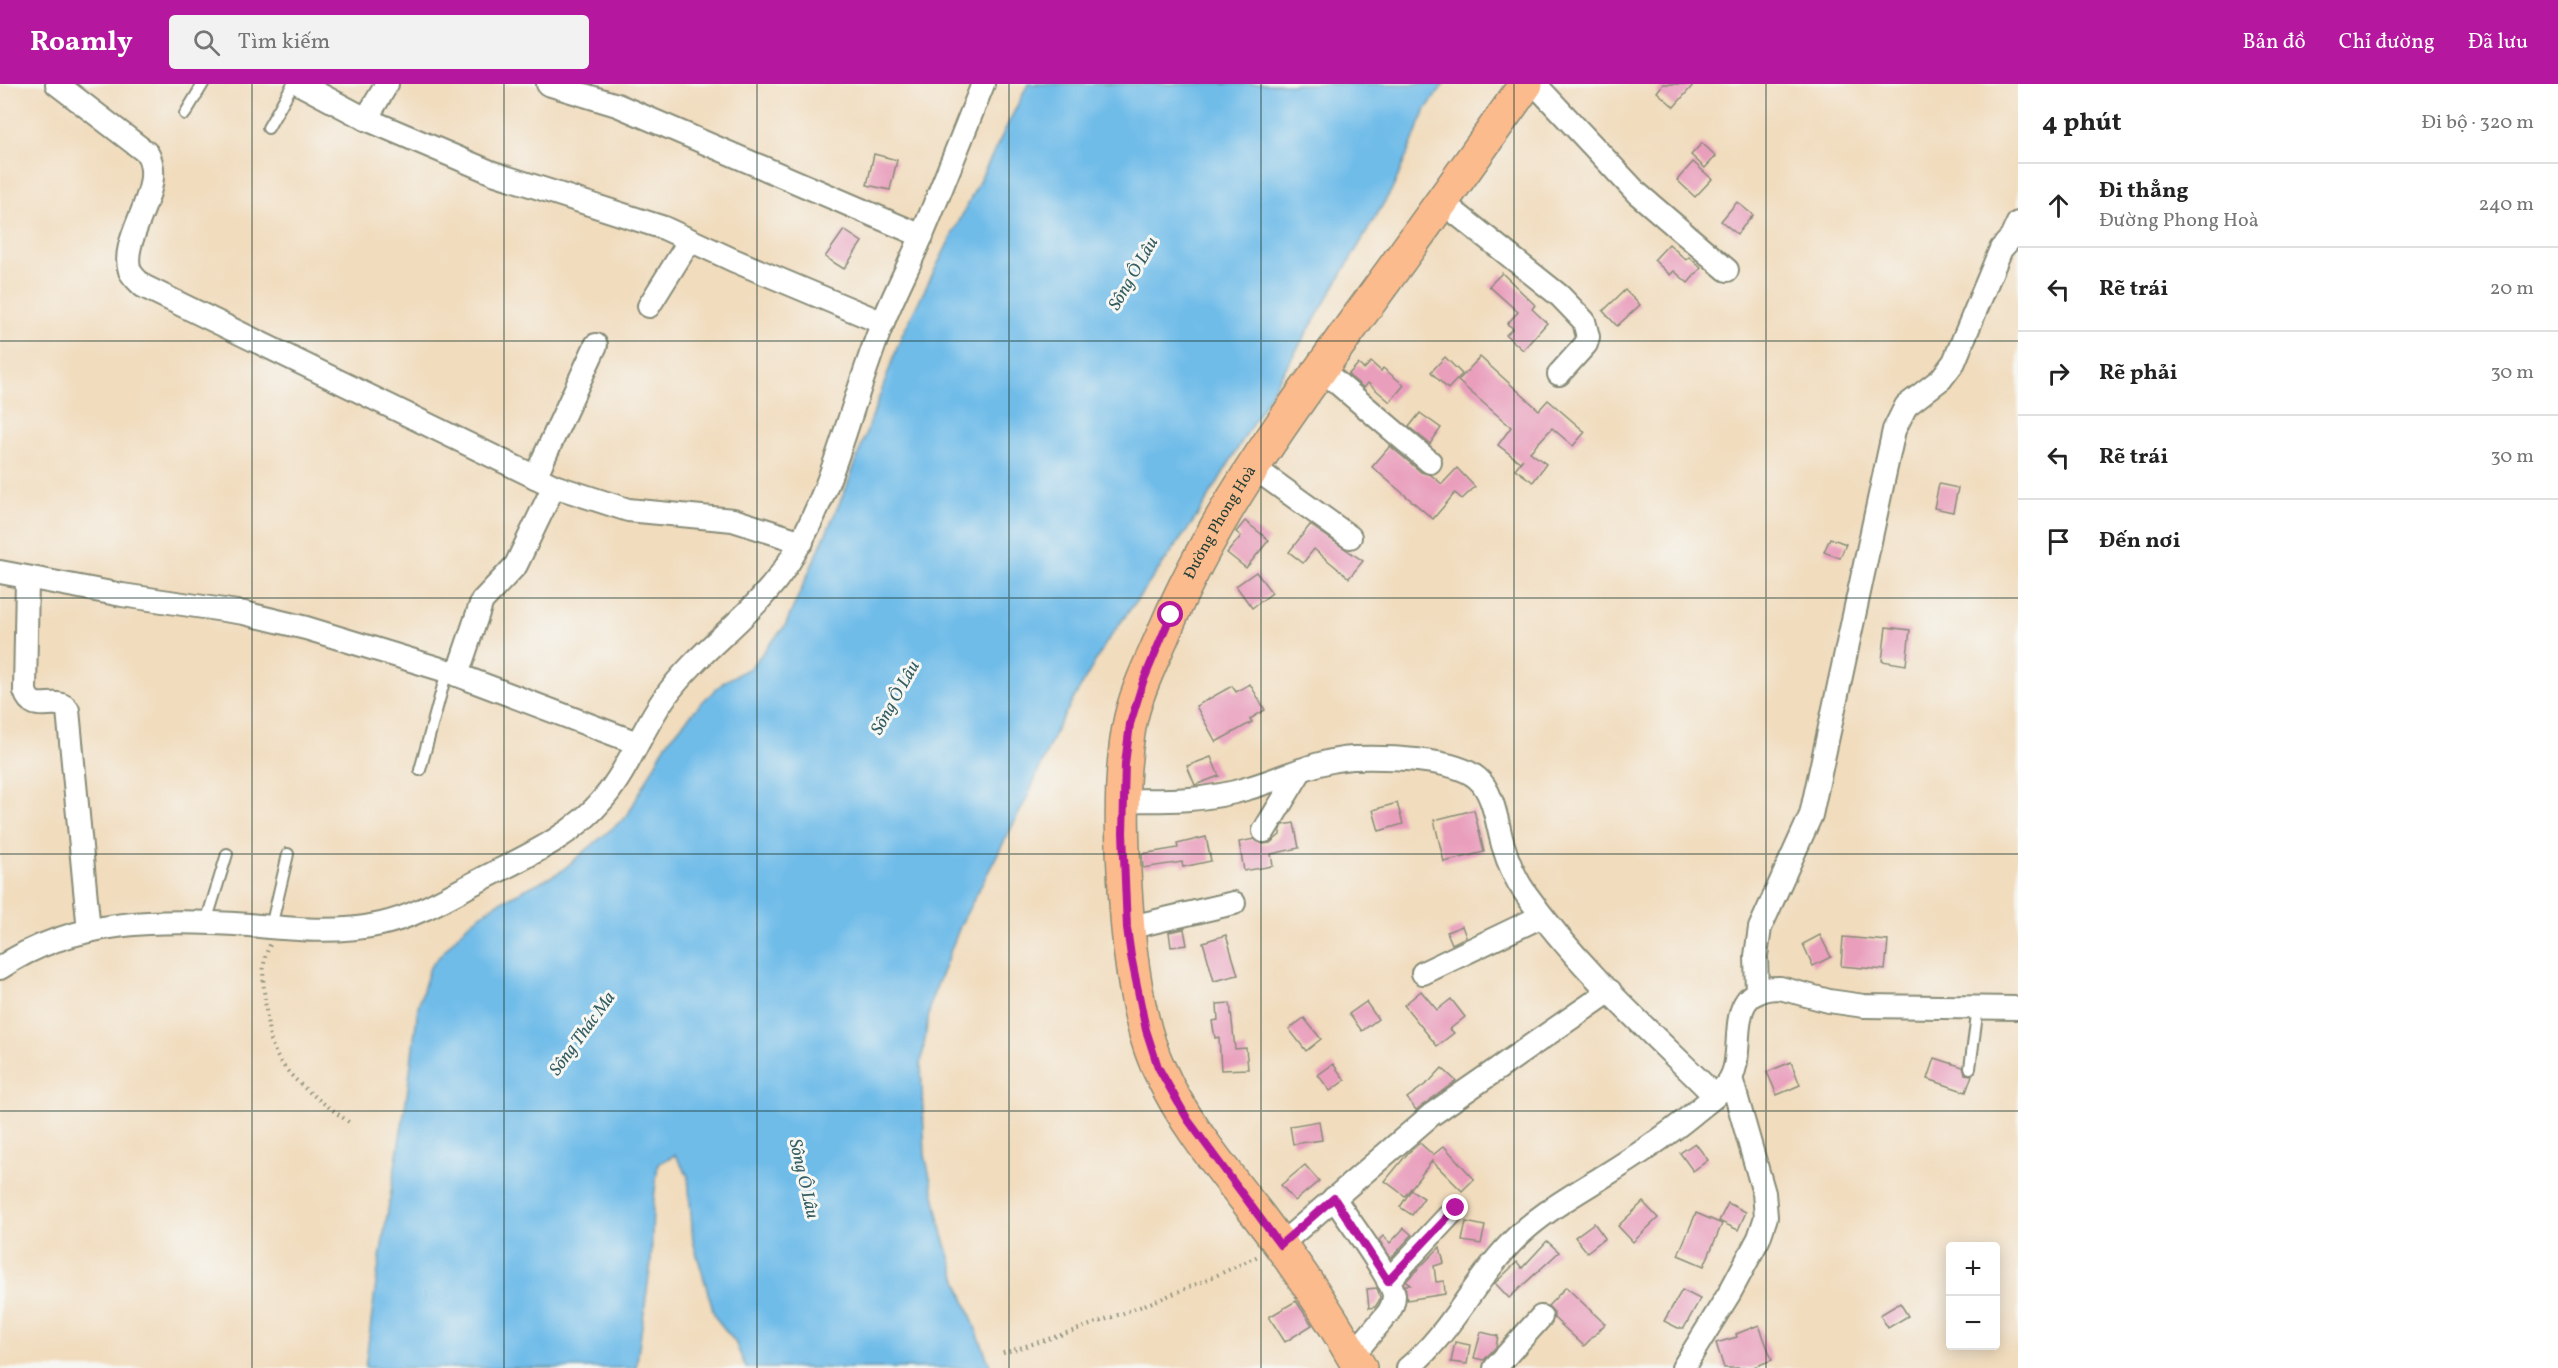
<!DOCTYPE html>
<html lang="vi">
<meta charset="utf-8">
<style>
body{margin:0;font-family:Vollkorn,serif;background:#f2f2f2;color:#222}
.controls{position:absolute;right:18px;bottom:18px;display:grid;overflow:hidden;border-radius:6px;box-shadow:0 3px 15px #0003}
.controls button{width:54px;height:54px;display:grid;place-items:center;padding:0;border:0;border-bottom:2px solid #e0e0e0;background:#fff;color:#222;font:30px sans-serif}
.stop{position:absolute;width:18px;height:18px;margin:-14px;border:4px solid #b5179e;border-radius:50%;background:#fff}
.stop.end{background:#b5179e;border-color:#fff;box-shadow:0 2px 6px #0008}
.list{margin:0;padding:0;list-style:none}
h2{display:flex;justify-content:space-between;align-items:center;height:78px;margin:0;padding:0 24px;font-size:26px}
h2 small{font-size:20px;font-weight:400;color:#767676}
.list li{display:grid;grid-template-columns:39px 1fr auto;gap:18px;align-items:center;box-sizing:border-box;height:84px;padding:0 24px;border-top:2px solid #e0e0e0}
.list b{display:block;font-size:22px;white-space:nowrap}
.list p{margin:0;font-size:20px;white-space:nowrap;color:#767676}
.list em{font-size:20px;font-style:normal;color:#767676}
.icon{flex:none;width:33px;height:33px;fill:none;stroke:currentColor;stroke-width:2;stroke-linecap:round;stroke-linejoin:round}
.map{position:relative;flex:none;width:2018px;height:1284px;overflow:hidden}
header{display:flex;align-items:center;gap:36px;box-sizing:border-box;height:84px;padding:0 30px;background:#b5179e;color:#fff}
header strong{font-size:28px}
nav{display:flex;gap:33px;margin-inline-start:auto;font-size:21px}
.search{width:420px;height:54px;background:#f2f2f2;display:flex;align-items:center;gap:15px;box-sizing:border-box;padding:0 21px;border-radius:6px;color:#767676;font-size:22px}
main{display:flex}
aside{flex:1;background:#fff}
.map>svg:first-child{display:block}
.water{fill:#70bce9;stroke:#487c8e;stroke-width:1.5}
.building{fill:#e99ebc}
.lines{fill:none;stroke-linecap:round;stroke-linejoin:round}
.service-casing{stroke:#888c78;stroke-width:14}
.minor-casing{stroke:#888c78;stroke-width:26}
.primary-casing{stroke:#888c78;stroke-width:36}
.path{stroke:#888c78;stroke-width:4;stroke-dasharray:1.5 4.5;stroke-linecap:butt}
.service{stroke:#fff;stroke-width:10}
.minor{stroke:#fff;stroke-width:22}
.primary{stroke:#fbbb8d;stroke-width:33}
.route{stroke:#b5179e;stroke-width:8}
.grid{fill:none;stroke:#1f3d34;stroke-width:1.5;stroke-opacity:0.55}
.labels{text-anchor:middle;dominant-baseline:central;stroke-width:6;stroke-linejoin:round;paint-order:stroke}
.street-label{font-size:16px;fill:#1f3d34;stroke:#f6f6f2}
.water-label{font-size:18px;font-style:italic;fill:#335d61;stroke:#f6f6f2}
</style>
<header>
<strong>Roamly</strong>
<div class="search"><svg class="icon" aria-label="search" viewBox="0 0 24 24"><circle cx="10" cy="10" r="6"/><path d="M15 15l6 6"/></svg>Tìm kiếm</div>
<nav><a>Bản đồ</a><a>Chỉ đường</a><a>Đã lưu</a></nav>
</header>
<main>
<div class="map">
<svg width="2018" height="1284" viewBox="0 0 2018 1284">
<rect width="100%" height="100%" fill="#f6f6f2"/>
<filter id="ink" filterUnits="userSpaceOnUse"><feTurbulence type="fractalNoise" baseFrequency=".0167" numOctaves="2"/><feDisplacementMap in="SourceGraphic" scale="12" xChannelSelector="R" yChannelSelector="G"/><feConvolveMatrix kernelMatrix="1 2 1 2 8 2 1 2 1" color-interpolation-filters="sRGB"/></filter>
<filter id="wash" filterUnits="userSpaceOnUse"><feTurbulence type="fractalNoise" baseFrequency=".008" numOctaves="4" result="noise"/><feDisplacementMap in="SourceGraphic" scale="24" xChannelSelector="R" yChannelSelector="G"/><feGaussianBlur stdDeviation="1.35" result="paint"/><feColorMatrix in="noise" values="0 0 0 0 0 0 0 0 0 0 0 0 0 0 0 0 0 1.4 0 .05"/><feComposite in="paint" operator="in"/></filter>
<g filter="url(#wash)">
<rect width="100%" height="100%" fill="#f1dcbd"/>
<polygon class="water" points="1028,0 1444,0 1426,25 1394,102 1343,188 1198,431 1106,559 1057,644 1027,714 961,840 931,917 921,980 925,1071 943,1151 958,1199 991,1284 746,1284 735,1258 715,1233 693,1157 688,1092 675,1071 658,1080 653,1124 651,1179 636,1284 365,1284 377,1192 407,1011 418,923 430,883 467,841 496,820 560,788 627,732 666,660 701,619 725,597 750,584 785,542 847,402 901,253"/>
<g id="blocks">
<g class="building">
<polygon points="1663,0 1694,0 1674,23 1657,8"/>
<polygon points="1702,59 1716,72 1705,84 1691,71"/>
<polygon points="874,70 897,76 890,106 867,101"/>
<polygon points="1693,78 1712,95 1695,113 1677,96"/>
<polygon points="1737,118 1753,131 1737,150 1721,137"/>
<polygon points="844,146 862,158 844,185 825,173"/>
<polygon points="1669,160 1686,176 1689,173 1701,184 1688,199 1674,187 1670,191 1654,176"/>
<polygon points="1502,189 1535,221 1532,225 1547,239 1523,266 1506,251 1513,244 1507,240 1518,228 1489,202"/>
<polygon points="1625,206 1640,221 1617,242 1603,227"/>
<polygon points="1445,273 1462,290 1448,305 1431,288"/>
<polygon points="1480,273 1539,326 1548,316 1585,348 1573,362 1552,344 1530,368 1546,380 1533,398 1515,385 1523,375 1520,378 1498,361 1511,343 1458,297"/>
<polygon points="1371,278 1381,287 1383,284 1404,301 1390,318 1368,299 1364,304 1348,291 1358,280 1364,285"/>
<polygon points="1420,329 1441,344 1430,360 1409,343"/>
<polygon points="1390,362 1421,388 1431,391 1442,400 1457,384 1475,403 1462,415 1455,409 1433,435 1372,383"/>
<polygon points="1939,400 1958,404 1953,428 1934,424"/>
<polygon points="1245,437 1269,456 1246,484 1227,469 1241,452 1236,448"/>
<polygon points="1310,441 1363,477 1349,494 1314,465 1303,479 1289,468"/>
<polygon points="1830,454 1846,460 1840,474 1824,468"/>
<polygon points="1256,488 1272,509 1252,524 1236,502"/>
<polygon points="1886,543 1910,546 1906,581 1882,577"/>
<polygon points="1250,600 1265,626 1250,635 1252,638 1216,658 1196,622 1232,602 1236,608"/>
<polygon points="1211,673 1219,692 1195,701 1187,682"/>
<polygon points="1397,719 1403,740 1379,747 1373,726"/>
<polygon points="1474,726 1484,768 1444,778 1434,736"/>
<polygon points="1294,739 1299,764 1271,770 1273,782 1244,787 1239,758 1254,755 1263,760 1270,759 1280,751 1280,747 1283,741"/>
<polygon points="1206,753 1211,777 1183,783 1182,778 1143,784 1142,770 1178,764 1177,760"/>
<polygon points="1462,842 1466,853 1452,860 1447,848"/>
<polygon points="1184,845 1187,861 1171,863 1169,848"/>
<polygon points="1226,851 1238,891 1214,897 1203,858"/>
<polygon points="1820,851 1831,873 1813,882 1803,860"/>
<polygon points="1843,853 1888,857 1885,886 1841,882"/>
<polygon points="1421,907 1437,926 1451,915 1465,933 1450,945 1454,949 1437,962 1404,921"/>
<polygon points="1366,918 1378,935 1362,947 1349,930"/>
<polygon points="1230,919 1235,965 1246,964 1248,985 1221,986 1219,953 1215,954 1212,937 1218,936 1217,920"/>
<polygon points="1304,934 1321,955 1306,967 1289,945"/>
<polygon points="1935,974 1963,983 1965,990 1972,991 1966,1008 1928,995"/>
<polygon points="1791,978 1800,1001 1777,1011 1767,988"/>
<polygon points="1333,980 1345,996 1330,1007 1318,991"/>
<polygon points="1442,984 1456,997 1416,1026 1407,1014 1430,997"/>
<polygon points="1319,1037 1322,1056 1293,1060 1290,1042"/>
<polygon points="1420,1059 1433,1071 1444,1062 1474,1095 1462,1107 1432,1077 1405,1112 1385,1097 1408,1069"/>
<polygon points="1695,1059 1708,1076 1693,1087 1680,1069"/>
<polygon points="1305,1081 1319,1097 1295,1117 1281,1101"/>
<polygon points="1411,1106 1424,1114 1412,1131 1400,1123"/>
<polygon points="1643,1118 1658,1134 1633,1158 1618,1142"/>
<polygon points="1728,1119 1746,1128 1738,1146 1719,1137"/>
<polygon points="1696,1129 1722,1140 1704,1182 1678,1171"/>
<polygon points="1466,1138 1485,1142 1481,1160 1462,1157"/>
<polygon points="1594,1139 1605,1154 1587,1168 1575,1153"/>
<polygon points="1404,1144 1412,1151 1391,1174 1379,1156 1383,1152 1390,1159"/>
<polygon points="1547,1157 1559,1168 1509,1214 1495,1199 1517,1178 1522,1184"/>
<polygon points="1440,1163 1444,1179 1434,1182 1436,1198 1444,1197 1445,1210 1407,1216 1405,1201 1410,1201 1406,1197"/>
<polygon points="1566,1203 1605,1240 1584,1262 1554,1234 1554,1228 1548,1222"/>
<polygon points="1377,1204 1380,1213 1379,1217 1375,1223 1369,1224 1367,1205"/>
<polygon points="1682,1206 1700,1215 1684,1244 1678,1244 1664,1237"/>
<polygon points="1296,1217 1312,1241 1285,1258 1269,1233"/>
<polygon points="1900,1219 1908,1232 1888,1244 1880,1231"/>
<polygon points="1759,1241 1772,1276 1751,1284 1724,1284 1716,1259 1737,1253 1736,1250"/>
<polygon points="1481,1248 1498,1252 1496,1263 1484,1276 1474,1274"/>
<polygon points="1455,1258 1470,1261 1467,1280 1451,1278"/>
</g>
</g>
</g>
<g filter="url(#ink)">
<use href="#blocks" fill-opacity="0" stroke="#888c78" stroke-width="1.5"/>
<g class="lines">
<defs>
<g id="service">
<polyline points="185,30 203,0"/>
<polyline points="268,44 293,0"/>
<polyline points="420,686 447,587"/>
<polyline points="206,838 227,770"/>
<polyline points="271,843 288,770"/>
<polyline points="1970,984 1978,923"/>
</g>
<g id="minor">
<path d="M57 0 147 69C168 104 118 154 130 187 133 193 138 197 143 202L554 402 628 426 733 436 802 458"/>
<polyline points="300,0 366,35 493,89 664,144 733,176 883,239"/>
<polyline points="548,0 617,21 922,152"/>
<polyline points="1535,0 1637,109 1727,186"/>
<polyline points="366,35 387,0"/>
<polyline points="1442,118 1560,212 1584,237 1588,253 1586,260 1559,290"/>
<polyline points="649,222 690,156"/>
<polyline points="1321,285 1430,378"/>
<polyline points="1253,383 1350,453"/>
<polyline points="535,393 596,261"/>
<polyline points="0,488 122,511 244,529 306,544 447,587 637,659"/>
<path d="M27 495 25 607C33 633 56 610 68 626L89 847"/>
<polyline points="457,591 482,517 516,481 554,402"/>
<path d="M1123 716C1165 717 1209 717 1249 704 1284 694 1317 676 1353 674 1384 673 1454 674 1477 694 1494 708 1497 741 1503 761 1508 778 1515 795 1526 810 1579 885 1650 947 1715 1012"/>
<polyline points="1264,747 1301,686"/>
<polyline points="1127,844 1234,819"/>
<path d="M0 884C73 834 164 835 249 841 294 845 336 850 381 840 417 832 449 812 482 795 525 773 572 753 604 714 629 684 642 645 665 613 701 563 756 531 789 478 835 405 851 317 883 238 895 208 910 180 922 151 943 101 963 50 983 0"/>
<polyline points="1423,889 1542,832"/>
<polyline points="1757,909 1756,872 1760,844 1811,731 1894,346 1906,322 1941,295 1954,278 2001,165 2011,154 2018,139"/>
<path d="M1334 1114C1346 1133 1391 1192 1394 1211 1394 1218 1392 1223 1388 1229L1353 1271"/>
<polyline points="1280,1161 1431,1031 1610,907"/>
<polyline points="1388,1197 1456,1124"/>
<path d="M1408 1284C1453 1247 1476 1192 1518 1152 1543 1128 1575 1110 1604 1092 1635 1073 1665 1053 1693 1030 1705 1020 1718 1011 1727 1000 1751 971 1717 903 1780 904L1829 917 1864 922 2018 924"/>
<polyline points="1495,1284 1541,1233"/>
<polyline points="1683,1284 1729,1210 1759,1154 1766,1133 1764,1109 1731,994"/>
</g>
<g id="primary">
<path id="s1" d="M1360 1284C1330 1231 1295 1179 1258 1131 1222 1085 1183 1038 1159 985 1138 941 1129 868 1126 819 1122 761 1119 700 1129 643 1135 609 1152 577 1165 546 1212 435 1283 336 1354 239 1412 160 1469 80 1526 0"/>
</g>
</defs>
<use href="#service" class="service-casing"/>
<use href="#minor" class="minor-casing"/>
<use href="#primary" class="primary-casing"/>
<g class="path">
<path d="M270 861C261 878 263 897 265 916 267 934 268 954 276 970 291 999 326 1020 351 1040"/>
<path d="M1003 1269C1090 1243 1176 1212 1258 1172"/>
</g>
<use href="#service" class="service"/>
<use href="#minor" class="minor"/>
<use href="#primary" class="primary"/>
</g>
</g>
<g class="lines" filter="url(#ink)">
<polyline class="route" points="1171,531 1143,598 1130,640 1125,680 1123,749 1127,844 1131,872 1146,946 1158,983 1188,1036 1280,1161 1334,1114 1388,1197 1456,1124"/>
</g>
<path class="grid" d="M252 0V1284M504 0V1284M757 0V1284M1009 0V1284M1261 0V1284M1514 0V1284M1766 0V1284M0 257H2018M0 514H2018M0 770H2018M0 1027H2018"/>
<g class="labels">
<g class="street-label">
<text stroke="none"><textPath href="#s1" startOffset="932">Đường Phong Hoà</textPath></text>
</g>
<g class="water-label">
<text transform="translate(1134 190) rotate(-60)">Sông Ô Lâu</text>
<text transform="translate(896 614) rotate(-61)">Sông Ô Lâu</text>
<text transform="translate(583 950) rotate(-54)">Sông Thác Ma</text>
<text transform="translate(803 1095) rotate(77)">Sông Ô Lâu</text>
</g>
</g>
</svg>
<div class="controls">
<button>+</button>
<button>−</button>
</div>
<div class="stop" style="left:1171px;top:531px"></div>
<div class="stop end" style="left:1456px;top:1124px"></div>
</div>
<aside>
<h2>4 phút<small>Đi bộ · 320 m</small></h2>
<ul class="list">
<li><svg class="icon" aria-label="ahead" viewBox="0 0 24 24"><path d="M12 20V5M6 11l6-6 6 6"/></svg><div><b>Đi thẳng</b><p>Đường Phong Hoà</p></div><em>240 m</em></li>
<li><svg class="icon" aria-label="left" viewBox="0 0 24 24"><path d="M17 20v-9H6M10 6l-5 5 5 5"/></svg><div><b>Rẽ trái</b></div><em>20 m</em></li>
<li><svg class="icon" aria-label="right" viewBox="0 0 24 24"><path d="M7 20v-9h11M14 6l5 5-5 5"/></svg><div><b>Rẽ phải</b></div><em>30 m</em></li>
<li><svg class="icon" aria-label="left" viewBox="0 0 24 24"><path d="M17 20v-9H6M10 6l-5 5 5 5"/></svg><div><b>Rẽ trái</b></div><em>30 m</em></li>
<li><svg class="icon" aria-label="arrive" viewBox="0 0 24 24"><path d="M6 21V4h12l-3 4 3 4H6"/></svg><div><b>Đến nơi</b></div></li>
</ul>
</aside>
</main>
